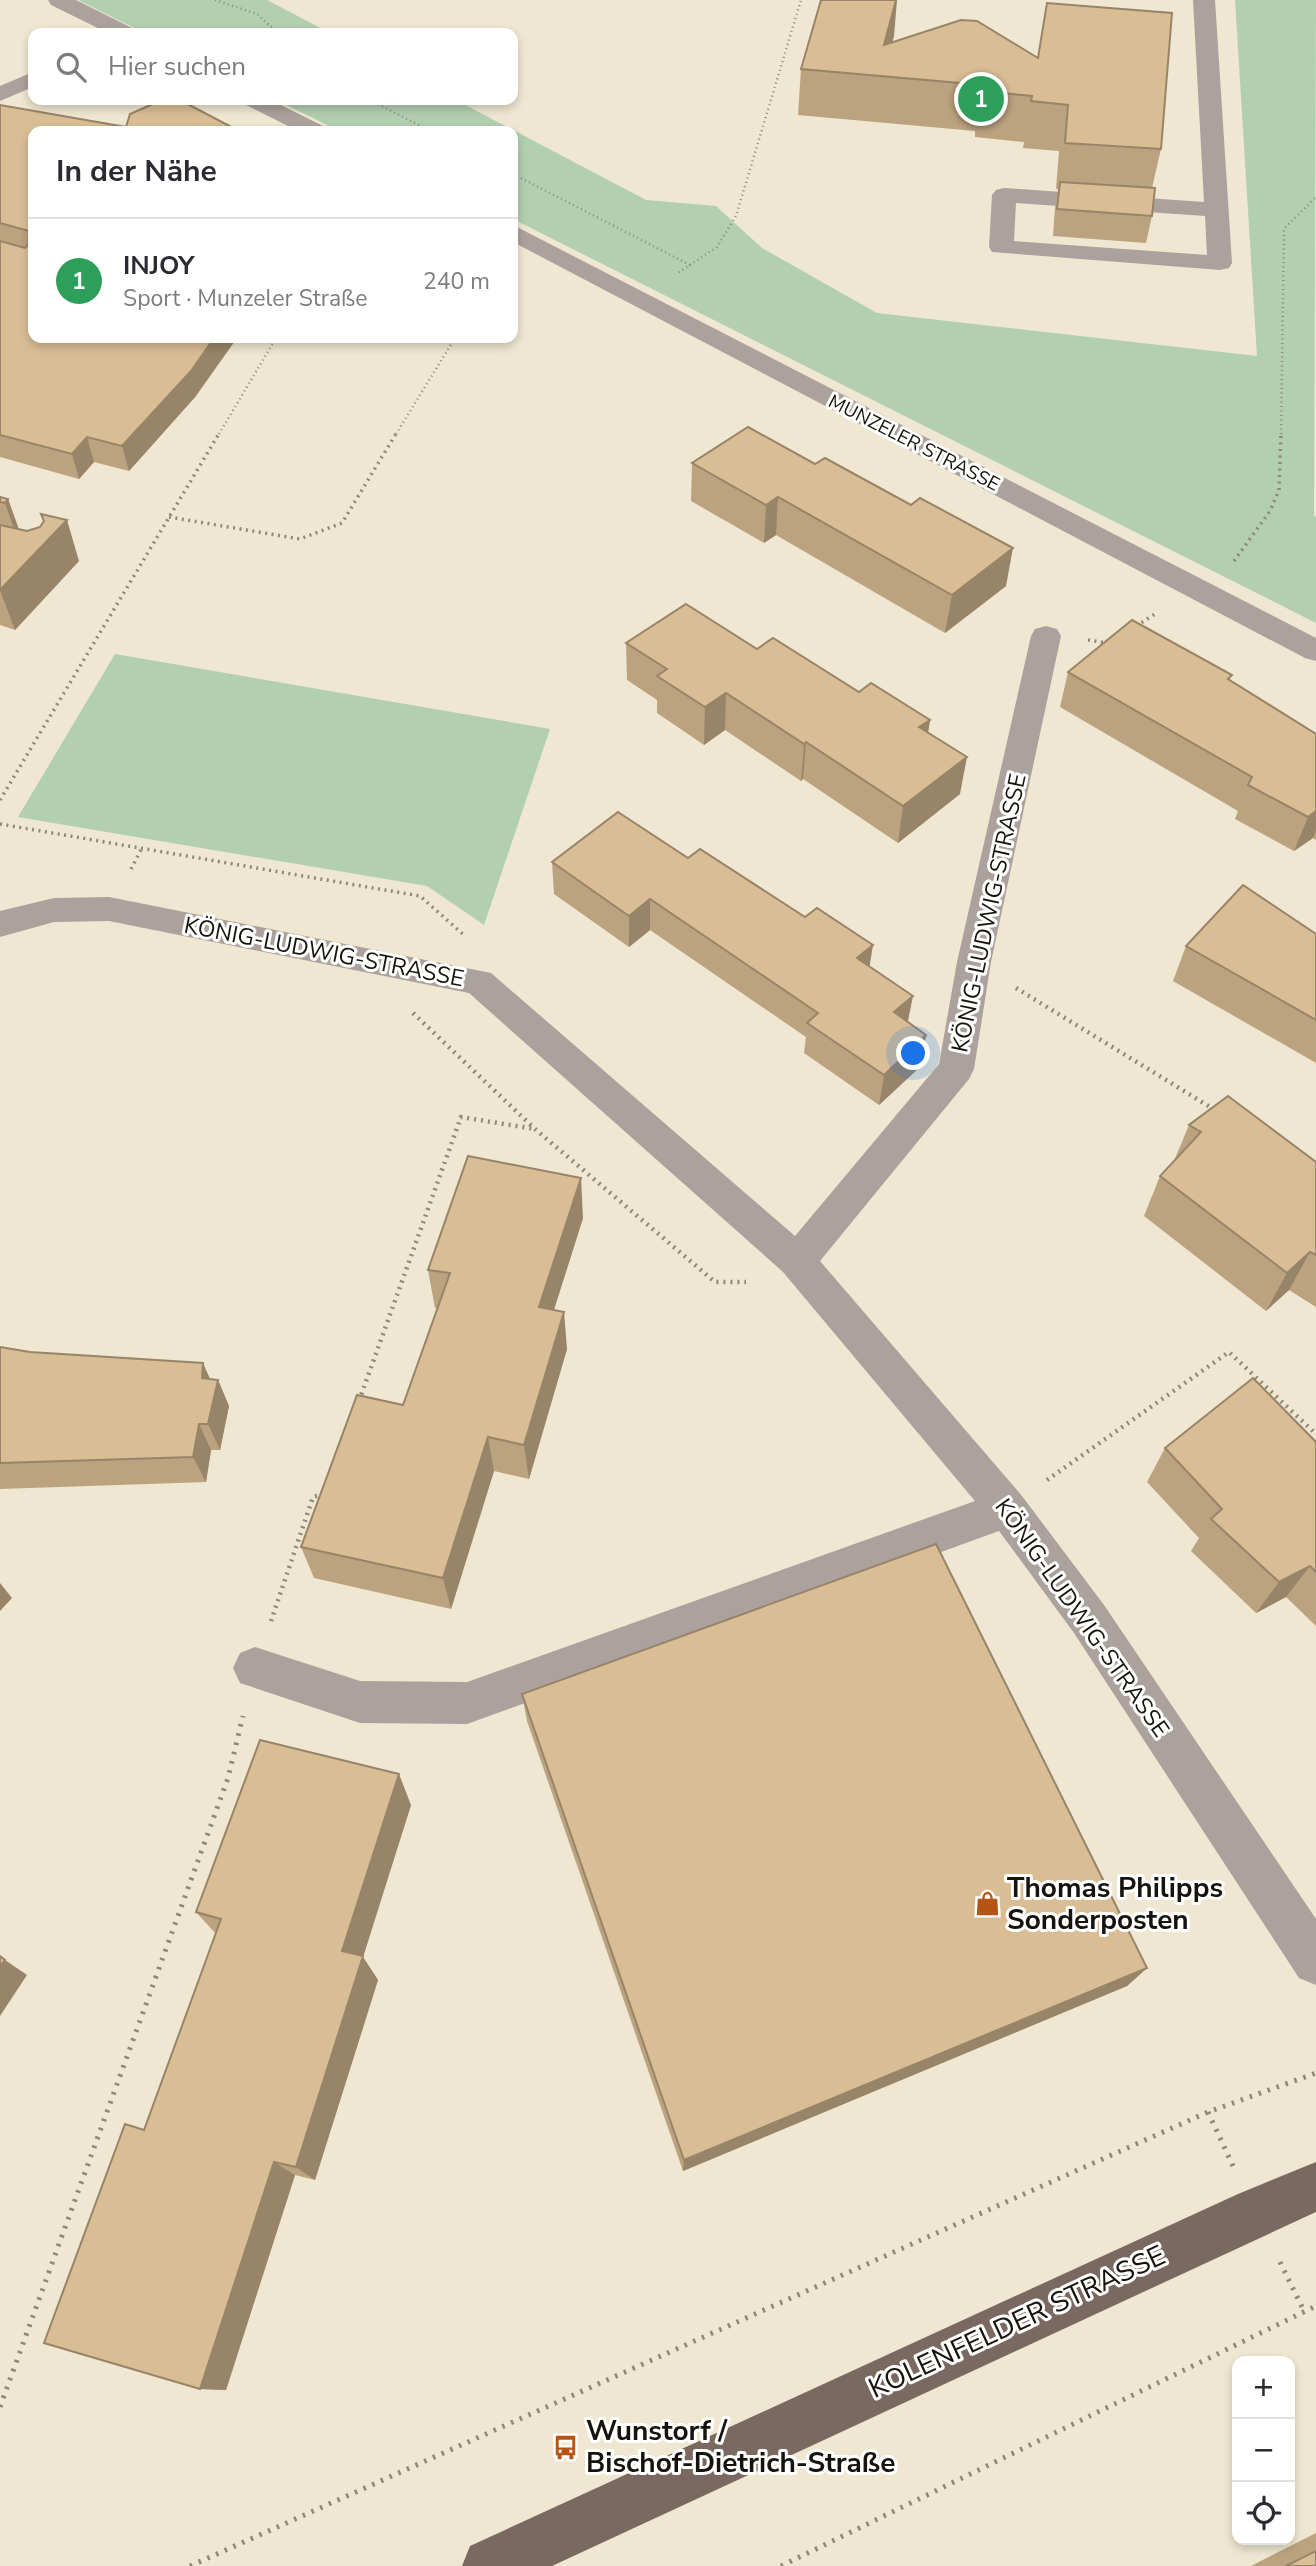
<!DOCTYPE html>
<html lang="de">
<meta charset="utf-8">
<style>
body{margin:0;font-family:"Nunito Sans",sans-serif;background:#f2f2f3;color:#2b2b33}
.controls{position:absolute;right:21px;bottom:21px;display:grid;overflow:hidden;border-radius:14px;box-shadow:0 4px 10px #0003}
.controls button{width:63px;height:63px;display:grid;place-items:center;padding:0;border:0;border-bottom:2px solid #e1e1e2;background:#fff;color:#2b2b33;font:35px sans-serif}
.you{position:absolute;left:914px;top:1054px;width:24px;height:24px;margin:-18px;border:5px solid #fff;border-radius:50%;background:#1a73e8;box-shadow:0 0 0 10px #1a73e833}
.badge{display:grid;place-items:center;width:46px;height:46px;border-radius:50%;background:#b45309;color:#fff;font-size:23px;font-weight:700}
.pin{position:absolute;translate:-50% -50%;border:4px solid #fff;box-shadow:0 2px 7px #0006}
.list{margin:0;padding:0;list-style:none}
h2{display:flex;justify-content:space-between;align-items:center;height:91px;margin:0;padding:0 28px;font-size:30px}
h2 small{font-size:23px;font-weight:400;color:#7c7c81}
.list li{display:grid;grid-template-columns:46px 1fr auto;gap:21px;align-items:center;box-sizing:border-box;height:126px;padding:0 28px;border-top:2px solid #e1e1e2}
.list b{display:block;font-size:26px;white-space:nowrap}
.list p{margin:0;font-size:23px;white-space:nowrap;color:#7c7c81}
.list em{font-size:23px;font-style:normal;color:#7c7c81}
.icon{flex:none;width:38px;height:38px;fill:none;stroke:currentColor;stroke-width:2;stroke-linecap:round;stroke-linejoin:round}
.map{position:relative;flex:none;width:1316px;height:2566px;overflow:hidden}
.search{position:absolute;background:#fff;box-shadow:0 4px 10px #0003;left:28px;top:28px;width:490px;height:77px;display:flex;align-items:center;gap:18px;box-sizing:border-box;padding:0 24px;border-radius:14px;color:#7c7c81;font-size:26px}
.panel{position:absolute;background:#fff;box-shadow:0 4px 10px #0003;left:28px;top:126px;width:490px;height:217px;border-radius:14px}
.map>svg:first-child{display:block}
.green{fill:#b2cfb0}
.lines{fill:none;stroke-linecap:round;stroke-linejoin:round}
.path-far3{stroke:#8d8878;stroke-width:2.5;stroke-dasharray:1 3.5;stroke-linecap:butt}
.path-far2{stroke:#8d8878;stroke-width:3.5;stroke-dasharray:2 4.5;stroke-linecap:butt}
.path-far1{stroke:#8d8878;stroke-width:4.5;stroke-dasharray:2 5;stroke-linecap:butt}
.path{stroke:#8d8878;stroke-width:5;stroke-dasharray:2.5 7;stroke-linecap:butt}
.minor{fill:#aca29d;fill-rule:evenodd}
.major{fill:#7a6960;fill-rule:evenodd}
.wall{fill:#bba37f}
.shaded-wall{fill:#988468}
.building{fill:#d9bd94;stroke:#988468;stroke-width:2}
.labels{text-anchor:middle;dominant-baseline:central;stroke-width:6;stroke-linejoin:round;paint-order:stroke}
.far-street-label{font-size:19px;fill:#15130b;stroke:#fff}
.street-label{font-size:23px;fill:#15130b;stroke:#fff}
.near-poi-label{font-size:28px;font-weight:bold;fill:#15130b;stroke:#fff;text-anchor:start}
.near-street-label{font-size:28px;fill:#15130b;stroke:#fff}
</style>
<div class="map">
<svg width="1316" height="2566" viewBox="0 0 1316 2566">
<rect width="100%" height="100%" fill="#efe7d1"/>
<g class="green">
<polygon points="78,0 267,0 330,33 144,33"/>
<polygon points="1235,0 1316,0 1314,516 1316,517 1316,623 513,219 513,131 339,131 276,100 456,100 646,200 716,206 762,248 877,313 1257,356"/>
<polygon points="115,654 550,729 484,925 427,886 18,817"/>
</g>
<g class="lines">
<g class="path-far3">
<polyline points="215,0 257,14 278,33"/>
<polyline points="370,100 430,131"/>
<polyline points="513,174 690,265 676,274"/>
<polyline points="690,265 717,247 736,216 801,0"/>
<polyline points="219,434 276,338"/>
<polyline points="396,434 455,338"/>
<polyline points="1281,434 1284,229 1316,197"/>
</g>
<g class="path-far2">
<polyline points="169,517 300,539 342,523 397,432"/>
<polyline points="1234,561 1270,511 1279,490 1281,432"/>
<polyline points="1136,626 1155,614"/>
<polyline points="1088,640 1108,643"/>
<polyline points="0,800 220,432"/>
<polyline points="0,824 420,896 465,936"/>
<polyline points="131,869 142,848"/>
</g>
<g class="path-far1">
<polyline points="1016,988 1215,1110"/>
<polyline points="413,1013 535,1129 715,1282 746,1282"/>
<polyline points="359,1401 461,1117 535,1129"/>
<polyline points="1047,1480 1229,1352 1316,1434"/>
<polyline points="271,1621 313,1497 324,1494"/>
</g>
<g class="path">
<polyline points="1208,2112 1233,2166"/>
<polyline points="1280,2262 1304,2311"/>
<polyline points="0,2407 228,1778 243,1716"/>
<polyline points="190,2566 1208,2112 1316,2073"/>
<polyline points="781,2566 1316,2306"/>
</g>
<g class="minor">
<polygon points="48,0 76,0 132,28 135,33 108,33 51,5"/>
<path d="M1193 0H1215L1232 263 1229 268 1220 270 992 252 989 247 992 195 996 190 1004 188 1204 202ZM1016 203 1205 216 1207 255 1014 241Z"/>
<polygon points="33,72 33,87 0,101 0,86"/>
<polygon points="243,100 271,100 323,126 327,131 298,131 246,105"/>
<polygon points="513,225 1316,638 1316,661 1305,658 513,242"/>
<polygon points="1046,626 1057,629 1061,636 991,962 974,1069 969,1079 820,1261 1022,1496 1104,1605 1316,1919 1316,1985 1299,1978 1074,1633 999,1531 467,1724 360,1723 240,1683 233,1668 240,1653 255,1647 360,1681 467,1682 975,1501 783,1272 469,993 109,921 54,922 0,937 0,911 54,898 109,897 491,973 795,1236 939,1064 957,962 1031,636 1035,629"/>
</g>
<polygon class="major" points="1316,2162 1316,2212 552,2566 462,2566 470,2546 1238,2194"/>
</g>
<g class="wall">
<polygon points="961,20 1161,149 1152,188 1152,216 1146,243 1053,236 1055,208 1058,189 1056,189 1059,151 1023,148 1024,142 975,137 975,131 798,115 801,69 894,36 892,42"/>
<polygon points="0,105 196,396 129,471 94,462 79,479 0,457"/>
<polygon points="692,463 1006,586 945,633 776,535 764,543 691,501"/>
<polygon points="0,497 8,499 19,529 79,561 15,630 0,625"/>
<polygon points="626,643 757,649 859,692 930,720 928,733 960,794 898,843 803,779 801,781 725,730 704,745 657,713 657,700 627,680"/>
<polygon points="1068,672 1230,681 1316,734 1316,840 1313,838 1294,851 1235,819 1238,811 1060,707"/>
<polygon points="688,858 870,967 908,1023 926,1035 921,1066 879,1105 804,1053 806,1037 650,930 629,947 554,894 552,862"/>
<polygon points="1316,934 1316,1063 1173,981 1186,946"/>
<polygon points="1189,1125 1316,1162 1316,1307 1289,1290 1266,1311 1144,1216 1160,1176 1174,1161"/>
<polygon points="583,1218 554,1310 567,1349 529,1479 494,1471 451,1609 314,1578 301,1547 403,1405 437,1308 435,1308 428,1270"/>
<polygon points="0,1347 218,1380 229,1406 220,1450 211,1450 206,1482 0,1489"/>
<polygon points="1316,1442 1316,1626 1286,1597 1256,1613 1191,1551 1199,1538 1147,1482 1165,1448"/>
<polygon points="522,1694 1147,1968 1127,1986 683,2171 527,1721"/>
<polygon points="411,1805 363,1957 378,1980 315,2180 295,2175 226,2390 200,2389 144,2130 216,1934 196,1912"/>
<polygon points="1316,2533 1316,2566 1251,2566"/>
</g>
<g class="shaded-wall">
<polygon points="896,0 897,0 894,36 884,76 884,45"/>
<polygon points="214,338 237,338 196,396 129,471 122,446"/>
<polygon points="87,437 94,462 79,479 72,454"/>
<polygon points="778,497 776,535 764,543 766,505"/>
<polygon points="8,499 22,539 19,543 5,503"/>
<polygon points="67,520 79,561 15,630 0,590"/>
<polygon points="1013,548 1006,586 945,633 952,595"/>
<polygon points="726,693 725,730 704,745 705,707"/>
<polygon points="930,720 924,757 919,727"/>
<polygon points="806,742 803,779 801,781 804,744"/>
<polygon points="967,757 960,794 898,843 903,806"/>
<polygon points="1316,811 1316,830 1313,838 1294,851 1308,817"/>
<polygon points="650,899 650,930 629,947 629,916"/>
<polygon points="873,945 868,976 857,958"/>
<polygon points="913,996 907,1026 894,1012"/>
<polygon points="926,1035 921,1066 879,1105 884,1075"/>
<polygon points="581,1178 583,1218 543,1344 539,1307"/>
<polygon points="1310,1252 1289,1290 1266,1311 1287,1273"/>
<polygon points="564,1312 567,1349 529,1479 524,1445"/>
<polygon points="203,1363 215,1390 218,1380 229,1406 220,1450 208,1424 202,1378"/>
<polygon points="199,1424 211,1450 206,1482 193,1457"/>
<polygon points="488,1437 494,1471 451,1609 443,1578"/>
<polygon points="1310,1566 1286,1597 1256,1613 1279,1582"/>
<polygon points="0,1583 12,1598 0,1611"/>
<polygon points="399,1774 411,1805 363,1957 378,1980 315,2180 296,2167 342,1951"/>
<polygon points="5,1960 27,1975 0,2016 0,1967"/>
<polygon points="1147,1968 1127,1986 683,2171 684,2160"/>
<polygon points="274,2162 295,2175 226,2390 200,2389"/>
</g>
<g class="building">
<polygon points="821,0 896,0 884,45 961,20 977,21 1038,58 1047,3 1172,13 1161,149 1065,143 1068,105 1031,101 1032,96 981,91 982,85 801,69"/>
<polygon points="162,100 180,100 239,131 33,131 33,338 214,338 191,371 122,446 87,437 72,454 0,435 0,241 25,248 28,245 29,231 0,223 0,105 126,127 130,114"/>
<polygon points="1060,182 1155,188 1152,216 1057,209"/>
<polygon points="748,427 815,464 825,458 911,505 920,498 1013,548 952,595 778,497 766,505 692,463"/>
<polygon points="0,497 8,499 5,503 0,502"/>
<polygon points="41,514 67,520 0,590 0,525 27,531 40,527 44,521"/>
<polygon points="686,604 757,649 773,638 859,692 871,683 930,720 919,727 967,757 903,806 806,742 804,744 726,693 705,707 657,676 667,669 626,643"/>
<polygon points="1132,620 1232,675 1228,679 1316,734 1316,811 1308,817 1248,785 1252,777 1068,672"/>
<polygon points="618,812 688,858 700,849 805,917 817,908 873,945 857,958 913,996 894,1012 926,1035 884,1075 807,1023 818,1013 650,899 629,916 552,862"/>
<polygon points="1243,885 1316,934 1316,1020 1186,946"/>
<polygon points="1228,1096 1316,1162 1316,1255 1310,1252 1287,1273 1160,1176 1201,1132 1189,1125"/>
<polygon points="468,1156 581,1178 539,1307 564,1312 524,1445 488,1437 443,1578 301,1547 357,1395 403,1405 450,1273 428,1270"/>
<polygon points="0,1347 30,1352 203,1363 202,1378 218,1380 208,1424 199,1424 193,1457 0,1463"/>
<polygon points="1253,1378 1316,1442 1316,1572 1310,1566 1279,1582 1211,1519 1222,1509 1165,1448"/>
<polygon points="936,1544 1147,1968 684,2160 522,1694"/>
<polygon points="260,1740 399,1774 342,1951 363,1956 296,2167 274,2162 200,2389 44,2343 125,2124 144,2130 221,1919 196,1912"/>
<polygon points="0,1956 5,1960 0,1967"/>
<polygon points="1316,2551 1316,2566 1286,2566"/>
</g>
<defs>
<symbol id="shop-bare" viewBox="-9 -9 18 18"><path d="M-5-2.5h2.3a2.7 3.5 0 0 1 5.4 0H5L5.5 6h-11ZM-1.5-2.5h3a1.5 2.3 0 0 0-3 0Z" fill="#b55414" stroke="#fff" stroke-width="2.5" paint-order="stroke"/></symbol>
<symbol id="bus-bare" viewBox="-9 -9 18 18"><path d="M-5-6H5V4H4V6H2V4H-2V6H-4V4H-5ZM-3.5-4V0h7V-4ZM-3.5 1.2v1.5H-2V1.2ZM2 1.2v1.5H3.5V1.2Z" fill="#b55414" stroke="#fff" stroke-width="2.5" paint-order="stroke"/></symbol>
</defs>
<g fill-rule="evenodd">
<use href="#shop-bare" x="970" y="1886" width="35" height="35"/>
<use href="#bus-bare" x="548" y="2430" width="35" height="35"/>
</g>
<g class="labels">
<g class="far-street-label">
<text transform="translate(914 443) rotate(27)">MUNZELER STRASSE</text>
</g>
<g class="street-label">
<text transform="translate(989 913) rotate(-78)">KÖNIG-LUDWIG-STRASSE</text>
<text transform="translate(324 952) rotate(11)">KÖNIG-LUDWIG-STRASSE</text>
<text transform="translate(1082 1618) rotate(55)">KÖNIG-LUDWIG-STRASSE</text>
</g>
<g class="near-poi-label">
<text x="1007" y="1888">Thomas Philipps<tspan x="1007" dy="32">Sonderposten</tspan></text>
<text x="586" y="2431">Wunstorf /<tspan x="586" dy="32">Bischof-Dietrich-Straße</tspan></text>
</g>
<g class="near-street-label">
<text transform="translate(1017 2322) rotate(-25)">KOLENFELDER STRASSE</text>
</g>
</g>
</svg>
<div class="controls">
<button>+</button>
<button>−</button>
<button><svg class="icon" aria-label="locate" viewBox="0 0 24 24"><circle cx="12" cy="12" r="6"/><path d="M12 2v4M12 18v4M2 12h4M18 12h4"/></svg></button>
</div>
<div class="you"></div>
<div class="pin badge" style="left:981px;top:99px;background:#2e9e5b">1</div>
<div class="search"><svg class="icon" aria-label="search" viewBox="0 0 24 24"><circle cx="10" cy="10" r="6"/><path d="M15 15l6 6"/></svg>Hier suchen</div>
<section class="panel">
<h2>In der Nähe<small></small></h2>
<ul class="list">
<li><span class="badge" style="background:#2e9e5b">1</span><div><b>INJOY</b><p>Sport · Munzeler Straße</p></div><em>240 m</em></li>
</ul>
</section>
</div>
